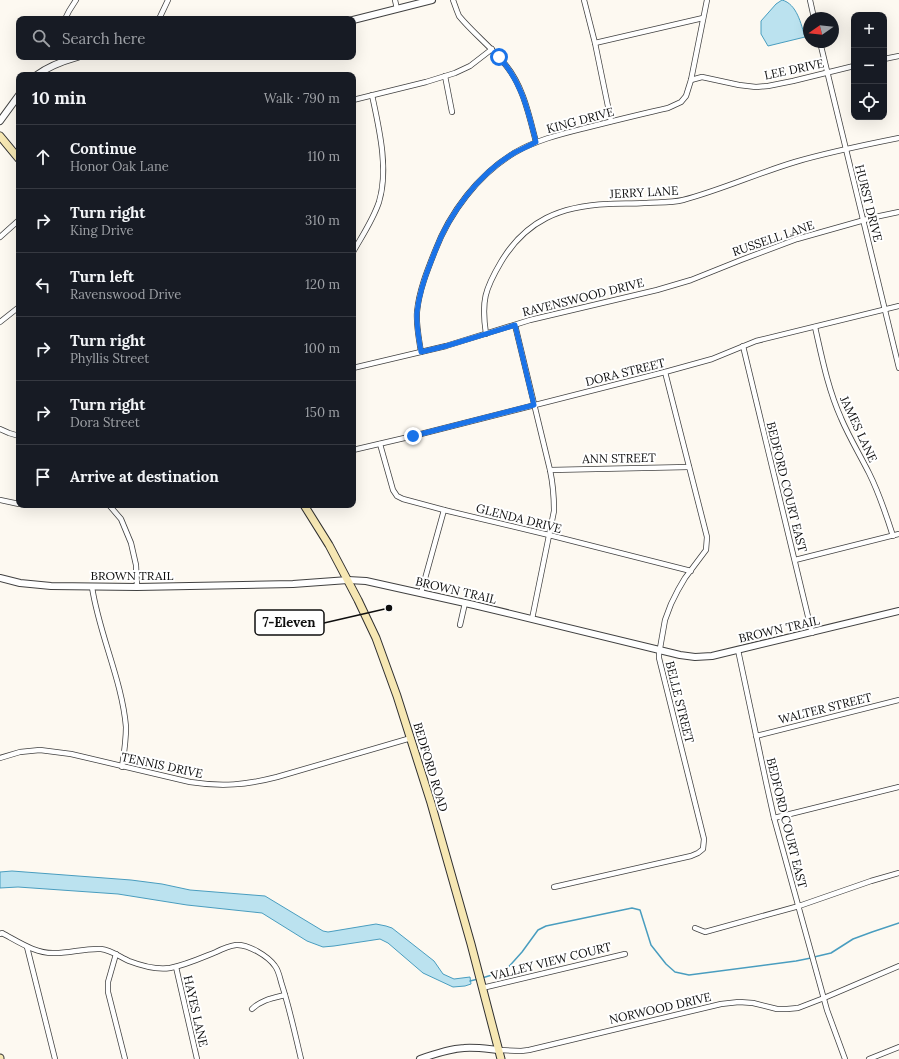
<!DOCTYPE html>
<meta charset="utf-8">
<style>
body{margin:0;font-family:Lora,serif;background:#20242c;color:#f1f3f6}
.controls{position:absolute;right:12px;top:12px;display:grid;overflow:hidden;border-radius:8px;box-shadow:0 4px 16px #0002}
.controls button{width:36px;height:36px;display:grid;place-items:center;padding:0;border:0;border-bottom:1px solid #363941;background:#171b24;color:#f1f3f6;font:20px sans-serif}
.compass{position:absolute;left:803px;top:12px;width:36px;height:36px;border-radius:50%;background:#171b24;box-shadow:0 4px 16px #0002;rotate:256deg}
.stop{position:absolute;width:12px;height:12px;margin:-9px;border:3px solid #1a73e8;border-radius:50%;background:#fff}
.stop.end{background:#1a73e8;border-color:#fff;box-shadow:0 1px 4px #0008}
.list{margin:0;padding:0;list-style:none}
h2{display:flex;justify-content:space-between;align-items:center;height:52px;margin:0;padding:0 16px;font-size:17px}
h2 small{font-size:13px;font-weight:400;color:#9ea1a6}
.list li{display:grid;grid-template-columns:26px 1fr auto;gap:12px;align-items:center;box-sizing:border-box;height:64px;padding:0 16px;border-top:1px solid #363941}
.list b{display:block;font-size:15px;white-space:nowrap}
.list p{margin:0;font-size:13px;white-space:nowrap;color:#9ea1a6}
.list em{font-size:13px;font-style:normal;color:#9ea1a6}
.icon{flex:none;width:22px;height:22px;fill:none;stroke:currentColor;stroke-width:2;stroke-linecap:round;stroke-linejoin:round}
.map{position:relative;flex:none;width:899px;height:1059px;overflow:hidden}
.search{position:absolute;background:#171b24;box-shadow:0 4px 16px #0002;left:16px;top:16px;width:340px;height:44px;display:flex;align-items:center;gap:10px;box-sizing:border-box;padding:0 14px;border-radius:8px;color:#9ea1a6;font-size:15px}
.panel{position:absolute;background:#171b24;box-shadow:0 4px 16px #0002;left:16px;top:72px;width:340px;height:436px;border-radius:8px}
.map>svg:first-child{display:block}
.water{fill:#bbe2ef;stroke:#499dbf}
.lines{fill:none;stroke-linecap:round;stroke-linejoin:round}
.stream{stroke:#499dbf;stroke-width:1.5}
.minor-casing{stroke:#414141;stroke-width:6}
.tertiary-casing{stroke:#414141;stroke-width:8}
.secondary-casing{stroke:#303030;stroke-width:9}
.minor{stroke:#fff;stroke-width:4.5}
.tertiary{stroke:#fff;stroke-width:6}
.secondary{stroke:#f6e7b3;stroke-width:7}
.route{stroke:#1a73e8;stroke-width:5}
.labels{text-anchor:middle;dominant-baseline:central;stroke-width:4;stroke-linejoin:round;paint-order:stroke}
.street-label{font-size:12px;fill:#0e0e0e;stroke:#fff}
.leader{fill:none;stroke:#0e0e0e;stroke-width:1.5}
.callout-dot{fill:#0e0e0e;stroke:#fff;stroke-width:1.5}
.callout{fill:#fff;stroke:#0e0e0e;stroke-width:1.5}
.callout-label{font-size:13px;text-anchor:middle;font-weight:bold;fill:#0e0e0e}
</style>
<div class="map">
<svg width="899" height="1059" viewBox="0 0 899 1059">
<rect width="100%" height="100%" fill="#fdf9f1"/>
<g class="water">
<path d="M782 0C797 4 801 24 805 37L768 46 761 34V21L776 4Z"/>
<polygon points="12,871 131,880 162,884 190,890 265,896 323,931 328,932 376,924 386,926 392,928 434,961 443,974 454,979 470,977 471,984 465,986 453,987 423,973 388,943 380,939 334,946 323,947 307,941 262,913 187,905 118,894 18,887 0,888 0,872"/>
</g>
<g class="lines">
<g class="stream">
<polyline points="814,957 831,953 853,939 872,932 899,923"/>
<polyline points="482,978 505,971 522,952 538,930 546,926 632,908 640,910 651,945 666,964 675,972 689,975 796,961 811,958"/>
<polyline points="470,981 478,979"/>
</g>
<defs>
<g id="minor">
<polyline points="395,0 397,9"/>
<path d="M453 0 457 11 459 16C473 33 490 46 504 63 523 85 529 115 536 142"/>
<polyline points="584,0 595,43 611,121"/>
<polyline points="810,0 814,18"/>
<polyline points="65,19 69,11 76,0"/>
<polyline points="159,19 168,0"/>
<polyline points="820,42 899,368"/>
<polyline points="595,43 703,18"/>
<polyline points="884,59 899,56"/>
<polyline points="445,76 452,112"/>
<polyline points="691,80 702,77 739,85 756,87 768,86 793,81 854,66"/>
<polyline points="353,100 426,82 455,73 470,66 492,49"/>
<polyline points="0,237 19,220"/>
<path d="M353 252C362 236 373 220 379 202 389 169 379 128 372 95"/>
<polyline points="0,322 19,307"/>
<path d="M515 325 550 470C553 484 554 497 554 511L532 619"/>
<path d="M815 327C822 358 828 389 841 418 849 437 860 455 869 473 879 493 886 514 893 536"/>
<path d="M486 334C481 301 485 289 501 262 526 220 561 206 608 204 620 203 632 204 644 203 657 202 671 203 683 200 721 190 758 173 795 162 829 152 864 145 899 138"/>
<polyline points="743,346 812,633"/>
<path d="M421 352C419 339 416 325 417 312 419 291 427 271 435 251 450 212 478 175 514 153 536 140 561 134 585 128 613 121 641 114 668 108L681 102 686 96 691 80 707 0"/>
<polyline points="353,368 446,346 530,320 657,290 691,280 741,260 797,239 875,217 899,212"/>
<polyline points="0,429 9,433 19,436"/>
<polyline points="380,444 393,490 397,496 403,499 444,510 549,535 691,571"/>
<polyline points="353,450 413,436 665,372 712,359 756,341 899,306"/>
<polyline points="550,470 689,467"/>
<polyline points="0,500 19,504"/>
<polyline points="30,505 50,505"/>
<polyline points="109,505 121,519 131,543 136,565 137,587"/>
<polyline points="795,560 899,534"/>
<path d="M92 587C99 634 122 680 126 727 126 741 124 754 122 767"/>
<polyline points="421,593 444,510"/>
<polyline points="460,625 465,603"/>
<polyline points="738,650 766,782 774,818 827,1010 845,1059"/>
<polyline points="756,736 899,700"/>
<path d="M0 758 20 752 40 750 71 754 190 782C222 787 246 785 277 777L411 738"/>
<polyline points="774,818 899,787"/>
<polyline points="554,887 691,856 698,853 703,849 704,839 659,658 659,654 665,620 671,604 678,590 685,578 706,550 707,537 665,372"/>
<polyline points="695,928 705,932 799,906 871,881 899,873"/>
<path d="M0 934 2 933C19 942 36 954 55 953 70 953 86 948 101 949 111 950 120 957 129 961 142 966 156 970 170 968 186 965 201 958 216 952 222 949 229 946 236 945 248 944 268 956 275 966 279 971 280 979 282 985 290 1010 295 1034 301 1059"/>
<polyline points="27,947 55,1059"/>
<polyline points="116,954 108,982 108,992 125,1059"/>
<polyline points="176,967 197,1059"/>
<polyline points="482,988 625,954"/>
<path d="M252 1009C261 1000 273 998 285 995"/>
<polyline points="499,1050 521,1051 529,1050 554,1044 721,1004 739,1002 753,1003 777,1009 787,1009 798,1008 824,998 899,966"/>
<polyline points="869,1059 899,1047"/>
</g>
<g id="tertiary">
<polyline points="353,20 432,0"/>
<path d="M37 75C49 66 63 61 77 57"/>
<polyline points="0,121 19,95"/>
<polyline points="0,578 20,583 51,586 137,587 293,584 348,580 366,581 474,605 680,655 695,657 712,656 899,611"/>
<path d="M420 1059C434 1054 449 1049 464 1048 475 1047 488 1049 499 1050"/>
</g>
<g id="secondary">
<polyline points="0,136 19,159"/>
<polyline points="304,505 329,545 358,600 376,638 397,696 431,803 471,944 501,1059"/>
<polyline points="0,1058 0,1059"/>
</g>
</defs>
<use href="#minor" class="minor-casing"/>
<use href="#tertiary" class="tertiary-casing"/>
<use href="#secondary" class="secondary-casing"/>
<use href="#minor" class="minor"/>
<use href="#tertiary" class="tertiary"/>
<use href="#secondary" class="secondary"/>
</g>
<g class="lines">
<path class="route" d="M413 436 534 405 515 325 446 346 421 352C419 339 416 325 417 312 419 294 425 276 432 259 436 249 440 238 445 229 461 199 485 170 514 153 521 149 529 146 536 142 528 111 522 82 499 57"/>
</g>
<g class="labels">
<g class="street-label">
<text transform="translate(794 69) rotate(-12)">LEE DRIVE</text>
<text transform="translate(580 120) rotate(-15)">KING DRIVE</text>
<text transform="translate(644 192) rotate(-3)">JERRY LANE</text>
<text transform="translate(869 203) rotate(76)">HURST DRIVE</text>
<text transform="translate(773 238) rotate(-19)">RUSSELL LANE</text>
<text transform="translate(583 297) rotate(-14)">RAVENSWOOD DRIVE</text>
<text transform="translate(625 372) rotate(-14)">DORA STREET</text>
<text transform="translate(859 429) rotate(65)">JAMES LANE</text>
<text transform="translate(619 458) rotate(-1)">ANN STREET</text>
<text transform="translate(787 487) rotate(76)">BEDFORD COURT EAST</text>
<text transform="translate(519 518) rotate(14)">GLENDA DRIVE</text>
<text x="132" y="575">BROWN TRAIL</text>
<text transform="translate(456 590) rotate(13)">BROWN TRAIL</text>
<text transform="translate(779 629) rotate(-13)">BROWN TRAIL</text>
<text transform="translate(680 702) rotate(76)">BELLE STREET</text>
<text transform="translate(825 708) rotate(-14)">WALTER STREET</text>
<text transform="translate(162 765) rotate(12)">TENNIS DRIVE</text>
<text transform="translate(431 767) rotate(73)">BEDFORD ROAD</text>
<text transform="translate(787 823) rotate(76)">BEDFORD COURT EAST</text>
<text transform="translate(551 961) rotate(-14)">VALLEY VIEW COURT</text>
<text transform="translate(660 1008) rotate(-13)">NORWOOD DRIVE</text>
<text transform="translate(196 1011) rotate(77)">HAYES LANE</text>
</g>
</g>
<path class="leader" d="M389 608L324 623"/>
<circle class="callout-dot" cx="389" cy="608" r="4"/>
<rect class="callout" x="255" y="610" width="69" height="25" rx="4"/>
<g class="callout-label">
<text x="289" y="627">7-Eleven</text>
</g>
</svg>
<div class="controls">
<button>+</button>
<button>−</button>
<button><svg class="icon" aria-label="locate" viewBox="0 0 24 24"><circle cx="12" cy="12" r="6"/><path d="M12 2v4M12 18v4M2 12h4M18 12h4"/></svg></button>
</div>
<svg class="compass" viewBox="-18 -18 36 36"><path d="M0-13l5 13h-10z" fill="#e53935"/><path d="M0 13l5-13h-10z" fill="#9ea1a6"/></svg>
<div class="stop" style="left:499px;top:57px"></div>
<div class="stop end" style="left:413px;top:436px"></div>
<div class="search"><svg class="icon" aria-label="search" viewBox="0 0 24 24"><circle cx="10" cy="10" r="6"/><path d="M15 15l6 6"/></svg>Search here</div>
<section class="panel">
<h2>10 min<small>Walk · 790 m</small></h2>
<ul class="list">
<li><svg class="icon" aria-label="ahead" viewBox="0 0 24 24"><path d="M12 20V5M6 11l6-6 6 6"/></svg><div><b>Continue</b><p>Honor Oak Lane</p></div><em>110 m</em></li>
<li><svg class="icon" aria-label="right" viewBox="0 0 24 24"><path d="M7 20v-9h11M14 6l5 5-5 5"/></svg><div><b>Turn right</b><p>King Drive</p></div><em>310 m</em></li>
<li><svg class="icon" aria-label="left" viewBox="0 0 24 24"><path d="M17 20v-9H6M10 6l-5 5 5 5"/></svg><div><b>Turn left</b><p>Ravenswood Drive</p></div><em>120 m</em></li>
<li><svg class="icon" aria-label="right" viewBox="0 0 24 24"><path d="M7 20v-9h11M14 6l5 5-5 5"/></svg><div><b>Turn right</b><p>Phyllis Street</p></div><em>100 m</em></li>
<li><svg class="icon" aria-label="right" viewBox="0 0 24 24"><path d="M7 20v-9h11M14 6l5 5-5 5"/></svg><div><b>Turn right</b><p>Dora Street</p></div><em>150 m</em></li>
<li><svg class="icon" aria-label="arrive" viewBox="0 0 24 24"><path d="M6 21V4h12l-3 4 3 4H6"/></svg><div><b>Arrive at destination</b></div></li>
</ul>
</section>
</div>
